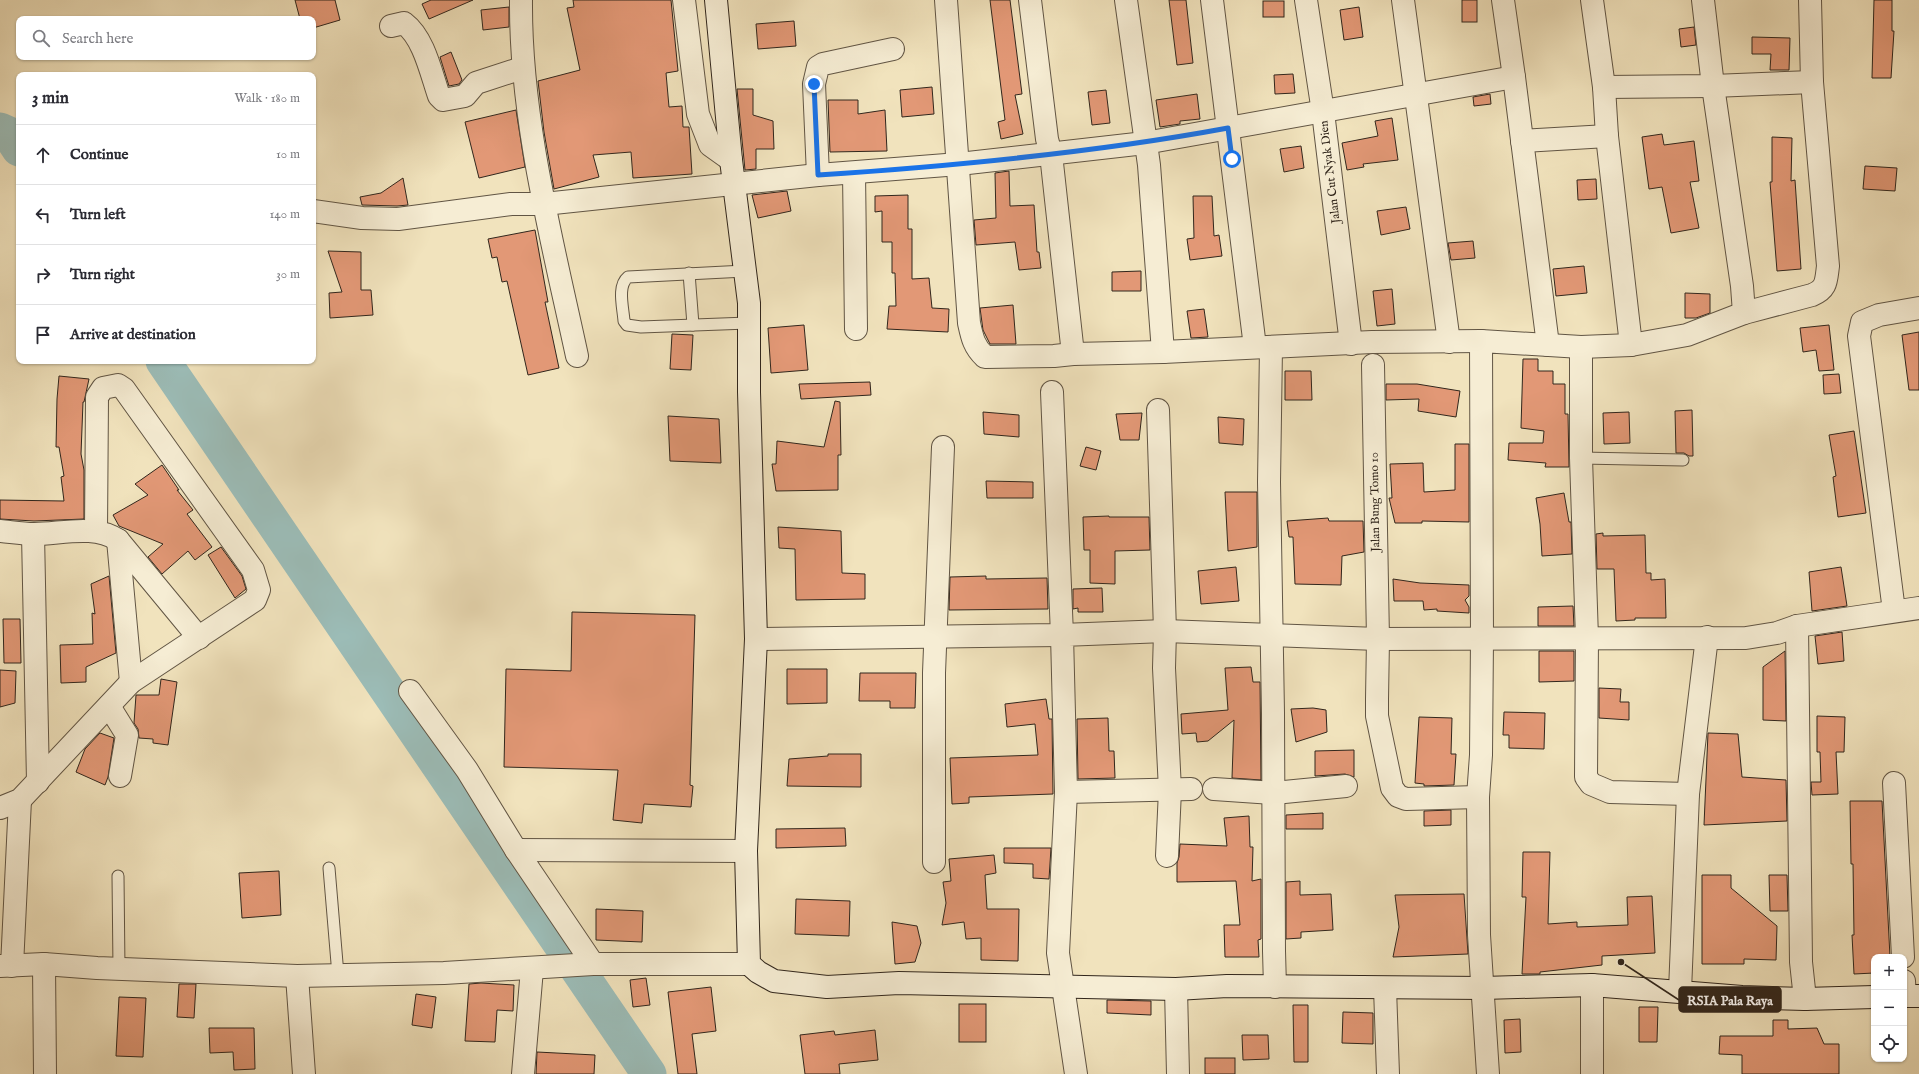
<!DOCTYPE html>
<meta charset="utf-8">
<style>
body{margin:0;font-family:"IM FELL English",serif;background:#f7f7f7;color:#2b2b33}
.controls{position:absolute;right:12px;bottom:12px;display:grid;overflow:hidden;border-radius:8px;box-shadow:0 1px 3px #0004}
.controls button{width:36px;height:36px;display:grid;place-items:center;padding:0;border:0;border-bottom:1px solid #e1e1e2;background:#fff;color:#2b2b33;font:20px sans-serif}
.stop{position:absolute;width:12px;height:12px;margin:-9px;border:3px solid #1a73e8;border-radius:50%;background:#fff}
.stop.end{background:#1a73e8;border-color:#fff;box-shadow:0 1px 4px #0008}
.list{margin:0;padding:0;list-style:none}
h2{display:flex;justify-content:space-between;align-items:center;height:52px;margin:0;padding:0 16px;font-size:17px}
h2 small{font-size:13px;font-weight:400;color:#7c7c81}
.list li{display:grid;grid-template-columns:26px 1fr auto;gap:12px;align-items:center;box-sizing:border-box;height:60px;padding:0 16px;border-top:1px solid #e1e1e2}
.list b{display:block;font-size:15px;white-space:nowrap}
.list em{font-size:13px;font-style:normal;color:#7c7c81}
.icon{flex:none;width:22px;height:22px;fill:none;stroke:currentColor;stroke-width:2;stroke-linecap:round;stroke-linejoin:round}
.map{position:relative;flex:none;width:1919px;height:1074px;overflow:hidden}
.search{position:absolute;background:#fff;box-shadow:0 1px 3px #0004;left:16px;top:16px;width:300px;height:44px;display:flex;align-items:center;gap:10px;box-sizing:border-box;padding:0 14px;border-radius:8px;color:#7c7c81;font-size:15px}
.panel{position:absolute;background:#fff;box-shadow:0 1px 3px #0004;left:16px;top:72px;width:300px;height:292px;border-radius:8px}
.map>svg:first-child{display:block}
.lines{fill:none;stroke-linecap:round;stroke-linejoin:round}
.river{stroke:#9cbdb8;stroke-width:35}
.building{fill:#e29876;stroke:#31261c}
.service-casing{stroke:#615544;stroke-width:13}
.minor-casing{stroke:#615544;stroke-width:24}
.secondary-casing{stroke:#31261c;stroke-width:24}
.service{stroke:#f6edd4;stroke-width:11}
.minor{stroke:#f6edd4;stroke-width:22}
.secondary{stroke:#f6edd4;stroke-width:22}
.route{stroke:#1a73e8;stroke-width:5}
.labels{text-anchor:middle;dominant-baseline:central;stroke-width:3;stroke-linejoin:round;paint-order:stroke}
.street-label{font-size:12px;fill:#31261c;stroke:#f6edd4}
.leader{fill:none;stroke:#31261c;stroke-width:1.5}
.callout-dot{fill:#31261c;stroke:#f6edd4;stroke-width:1.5}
.callout{fill:#31261c;stroke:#31261c;stroke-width:1.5}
.callout-label{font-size:13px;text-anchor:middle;font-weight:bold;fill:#fff}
</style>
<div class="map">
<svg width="1919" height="1074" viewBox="0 0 1919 1074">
<rect width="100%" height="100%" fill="#f1e3bd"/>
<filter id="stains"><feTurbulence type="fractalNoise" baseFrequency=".005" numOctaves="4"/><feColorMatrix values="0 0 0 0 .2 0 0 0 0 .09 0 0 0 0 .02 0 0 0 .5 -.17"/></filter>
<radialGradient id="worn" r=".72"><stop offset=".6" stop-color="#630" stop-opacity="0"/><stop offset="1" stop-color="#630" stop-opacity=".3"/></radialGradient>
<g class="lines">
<g class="river">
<polyline points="0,130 9,134 19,149"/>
<polyline points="163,361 649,1074"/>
</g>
</g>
<g class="building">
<polygon points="295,0 335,0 340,20 313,28 313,19 300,19"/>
<polygon points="431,0 473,0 429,19 422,4"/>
<polygon points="573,0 671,0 678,71 666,73 669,107 682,106 683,127 689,127 692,174 633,178 631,152 593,155 599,177 554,189 544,132 538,81 580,70 567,8 574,7"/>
<polygon points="990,0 1010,0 1022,94 1015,95 1023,134 1001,139 998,122 1005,120"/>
<polygon points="1169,0 1186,0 1193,63 1177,65"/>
<rect x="1462" y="0" width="15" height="22"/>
<polygon points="1874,0 1892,0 1892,31 1894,31 1891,78 1872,78"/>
<rect x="1263" y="1" width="21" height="16"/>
<polygon points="509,7 509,27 483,30 481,10"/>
<polygon points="1359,7 1363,37 1344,40 1340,10"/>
<polygon points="794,21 796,46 758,49 756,24"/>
<polygon points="1694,27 1696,45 1681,47 1679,29"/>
<polygon points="1752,37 1790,38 1789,70 1770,70 1771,54 1752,54"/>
<polygon points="451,52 462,80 459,84 449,86 440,57"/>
<polygon points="1293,74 1295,93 1275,94 1274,75"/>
<polygon points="932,87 934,114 902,117 900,90"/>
<polygon points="737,89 753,89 753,115 773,121 774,149 756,149 756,169 745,170"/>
<polygon points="1106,90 1110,123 1092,125 1088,92"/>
<polygon points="1197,94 1200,119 1180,121 1180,124 1160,127 1156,100"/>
<polygon points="1490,94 1491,104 1474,106 1473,97"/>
<polygon points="828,100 858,100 858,114 885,110 887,151 830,152"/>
<polygon points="516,110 525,167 479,178 465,122"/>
<polygon points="1392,118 1398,160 1363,164 1364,167 1347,170 1342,143 1378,136 1375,121"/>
<polygon points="1662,134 1664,145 1694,141 1699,181 1690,182 1699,228 1671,233 1662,187 1649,189 1642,137"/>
<polygon points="1772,137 1792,138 1791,181 1795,180 1801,269 1777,271 1770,182 1772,182"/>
<polygon points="1301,146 1304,168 1284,172 1280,149"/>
<polygon points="1865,166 1897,168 1895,191 1863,189"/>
<polygon points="1009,171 1010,206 1034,205 1037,252 1039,252 1041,268 1019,270 1015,242 976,245 974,220 996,218 995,173"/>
<polygon points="403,178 408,205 397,206 362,205 360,197 381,193"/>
<polygon points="1596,179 1597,199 1578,200 1577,180"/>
<polygon points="787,191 791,211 758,218 752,195"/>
<polygon points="908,195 908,229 912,229 912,279 929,278 932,308 949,309 948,332 887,329 889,306 896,306 895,273 892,273 892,242 882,242 882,211 875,212 875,196"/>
<polygon points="1193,196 1212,196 1214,236 1219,235 1222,256 1190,260 1187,239 1194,238"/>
<polygon points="1406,207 1410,229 1381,235 1377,211"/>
<polygon points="535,230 548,302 545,302 559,368 528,375 507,281 502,282 497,257 492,258 488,239"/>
<polygon points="1473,241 1475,258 1451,260 1448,243"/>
<polygon points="328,251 361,252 361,290 371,290 373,315 330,318 329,293 342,292"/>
<polygon points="1584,266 1587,293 1556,296 1553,269"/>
<polygon points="1141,271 1141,291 1112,291 1112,272"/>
<polygon points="1392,289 1395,324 1377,326 1373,291"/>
<polygon points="1685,293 1710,294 1710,313 1696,318 1685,318"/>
<polygon points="1013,305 1016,344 990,344 983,330 980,308"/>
<polygon points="1204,309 1208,337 1191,338 1187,311"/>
<polygon points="804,325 808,370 771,373 768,328"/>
<polygon points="1829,325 1834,370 1819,371 1816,350 1803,352 1800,328"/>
<polygon points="1919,332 1919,390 1909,390 1902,335"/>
<polygon points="672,334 693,335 691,370 670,369"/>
<polygon points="1523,359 1538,359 1538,371 1553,371 1553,384 1565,384 1565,414 1568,414 1569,467 1545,467 1546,463 1508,460 1509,443 1543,443 1544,431 1521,428"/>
<polygon points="1285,371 1311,371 1312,400 1285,400"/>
<polygon points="1839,374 1841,393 1824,394 1823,375"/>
<polygon points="59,376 89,379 84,402 83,402 81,454 84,470 84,519 34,521 0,519 0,500 64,501 61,477 64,476 59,447 56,447 57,399"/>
<polygon points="870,382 871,395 801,399 799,384"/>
<polygon points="1386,384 1417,384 1460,391 1456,417 1418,411 1419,399 1386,400"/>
<polygon points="835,401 840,402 841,455 838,455 838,490 776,491 772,464 776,464 777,441 824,447"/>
<polygon points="1692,410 1693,456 1689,456 1684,453 1676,453 1675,411"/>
<polygon points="983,412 1019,415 1019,437 984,434"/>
<polygon points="1629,412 1630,443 1604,444 1603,413"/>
<polygon points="1142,413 1139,440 1120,440 1116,414"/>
<polygon points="668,416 719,419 721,463 670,461"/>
<polygon points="1218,417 1244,419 1243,445 1219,443"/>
<polygon points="1854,431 1866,513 1838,517 1833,477 1836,476 1829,435"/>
<polygon points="1455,444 1469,444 1469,522 1422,521 1422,523 1395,523 1389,498 1392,498 1390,464 1423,463 1424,492 1455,490"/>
<polygon points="1086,447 1101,451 1096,470 1080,466"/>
<polygon points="162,465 179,490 177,490 193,510 187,514 212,547 195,560 188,551 162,574 148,557 163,544 119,526 113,515 148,495 135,484"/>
<polygon points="986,481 1033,482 1033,498 987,498"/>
<polygon points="1225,492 1257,492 1257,547 1228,551"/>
<polygon points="1564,493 1569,522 1571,522 1572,554 1542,556 1540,524 1536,498"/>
<polygon points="1109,516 1109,517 1149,517 1150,550 1115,551 1115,584 1090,583 1090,550 1084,550 1083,517"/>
<polygon points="1328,518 1329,521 1363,521 1364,552 1342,556 1341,585 1295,584 1293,537 1289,537 1287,521"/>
<polygon points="778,527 841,531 842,573 865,574 865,599 796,600 795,549 779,548"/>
<polygon points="1603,533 1603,536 1645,535 1646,573 1651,573 1651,580 1665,579 1666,618 1635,618 1635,620 1616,621 1614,569 1597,569 1596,534"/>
<polygon points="221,547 242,576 246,589 235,598 208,555"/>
<polygon points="1236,567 1239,601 1201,604 1198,571"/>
<polygon points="1841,567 1847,606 1812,611 1809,572"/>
<polygon points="109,576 116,653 86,667 86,682 61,683 60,645 93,644 92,613 95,614 91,584"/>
<polygon points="986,576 986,579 1047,578 1048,609 949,610 950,577"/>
<polygon points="1393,579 1420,583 1469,585 1469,596 1465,600 1469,607 1469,613 1437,611 1437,609 1424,610 1423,601 1394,601"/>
<polygon points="1102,588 1103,612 1078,612 1078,608 1073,609 1073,589"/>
<polygon points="1573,606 1574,626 1538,626 1538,607"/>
<polygon points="572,612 695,615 690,785 693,786 691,807 644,804 642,823 613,820 618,770 504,767 506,669 571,671"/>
<polygon points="3,619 20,619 21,663 4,663"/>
<polygon points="1842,632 1844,661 1818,664 1815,636"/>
<polygon points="1539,651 1574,651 1574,681 1539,682"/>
<polygon points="1785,651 1786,721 1763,720 1763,667"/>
<polygon points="1251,667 1253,682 1260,682 1261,780 1232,778 1234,720 1208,741 1197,742 1196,733 1182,734 1181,714 1228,710 1225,668"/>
<polygon points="787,669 827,669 827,703 787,704"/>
<polygon points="0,670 16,671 15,703 0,707"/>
<polygon points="860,673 916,673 915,708 890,708 890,701 859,701"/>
<polygon points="161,679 177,682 168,745 153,743 153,739 139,738 138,729 134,723 136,695 159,695"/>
<polygon points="1599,688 1621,689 1620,702 1629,702 1629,720 1599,718"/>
<polygon points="1046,699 1049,719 1052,719 1053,794 969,797 969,803 952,804 950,758 1038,755 1035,724 1007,727 1005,704"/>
<polygon points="1313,708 1326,710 1327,732 1296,742 1291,709"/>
<polygon points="1504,712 1545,713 1544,749 1509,748 1509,735 1503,735"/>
<polygon points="1817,716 1845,717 1844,752 1836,752 1838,794 1812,795 1811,782 1821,782 1820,752 1817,752"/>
<polygon points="1419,717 1452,718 1451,754 1456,754 1454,785 1424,786 1424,784 1415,783"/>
<polygon points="1108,718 1109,751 1114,751 1115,778 1078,779 1077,719"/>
<polygon points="100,733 114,738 108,777 105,785 76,772 85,749"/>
<polygon points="1708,733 1738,734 1742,777 1786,780 1787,821 1704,825"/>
<polygon points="1354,750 1354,777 1345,774 1315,776 1315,751"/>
<polygon points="828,754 861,754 861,787 787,786 789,759 828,756"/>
<polygon points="1850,801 1882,801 1890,957 1874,957 1874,973 1854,974 1852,935 1854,935 1853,864 1851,864"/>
<polygon points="1451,810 1451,825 1424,826 1424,811"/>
<polygon points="1323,813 1323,829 1286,829 1286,815"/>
<polygon points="1249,816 1250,847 1253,847 1252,881 1261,879 1261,939 1258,940 1259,957 1225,957 1224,925 1240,925 1236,881 1177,882 1177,863 1179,857 1180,844 1227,846 1224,818"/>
<polygon points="845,828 846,846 776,848 776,829"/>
<polygon points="1004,848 1051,848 1049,879 1033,878 1033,864 1004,863"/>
<polygon points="1523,852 1550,852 1548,924 1577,922 1577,927 1628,925 1627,897 1652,896 1655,953 1602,956 1602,965 1540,972 1540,974 1522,974 1526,897 1522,897"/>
<polygon points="994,855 996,873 985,875 987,909 1019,909 1018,961 981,960 981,938 966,939 964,922 942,925 946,903 943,882 951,881 949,859"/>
<polygon points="279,871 281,915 242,918 239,873"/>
<polygon points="1702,875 1731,875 1731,888 1777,926 1776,960 1744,959 1744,964 1702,964"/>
<polygon points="1769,875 1787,875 1788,911 1770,911"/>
<polygon points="1300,881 1300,895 1331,894 1333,930 1301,932 1301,938 1286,939 1286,882"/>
<polygon points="1464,894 1468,954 1393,957 1399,927 1395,895"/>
<polygon points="796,899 850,901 849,936 795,934"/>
<polygon points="596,909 643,911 642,942 596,940"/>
<polygon points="892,922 917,926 921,943 915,962 895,964"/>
<polygon points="646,978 650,1005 633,1007 630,980"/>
<polygon points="481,983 514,985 513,1011 497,1010 495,1042 465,1041 469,984"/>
<polygon points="179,984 196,984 194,1018 177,1017"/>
<polygon points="711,987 716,1031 692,1034 697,1074 678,1074 668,992"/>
<polygon points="416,994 436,997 432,1028 412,1025"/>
<polygon points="119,997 146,998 143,1057 116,1056"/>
<polygon points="1107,1000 1151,1001 1151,1015 1107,1013"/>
<rect x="959" y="1004" width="27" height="38"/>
<polygon points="1293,1005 1308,1005 1308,1062 1294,1062"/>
<polygon points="1639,1007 1658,1007 1657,1042 1639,1042"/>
<polygon points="1343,1012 1373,1013 1373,1044 1342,1043"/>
<polygon points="1520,1019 1521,1052 1505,1053 1504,1020"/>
<polygon points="1773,1020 1788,1020 1788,1029 1817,1028 1824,1044 1839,1044 1839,1074 1742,1074 1742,1055 1719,1054 1720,1036 1773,1036"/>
<polygon points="209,1028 254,1028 255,1069 234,1070 233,1052 210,1053"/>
<polygon points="875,1030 878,1060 839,1064 840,1074 805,1074 800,1035 834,1031 835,1035"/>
<polygon points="1242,1035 1268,1035 1269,1059 1243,1060"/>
<polygon points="537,1052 595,1055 594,1074 536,1074"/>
<rect x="1205" y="1058" width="30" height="16"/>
</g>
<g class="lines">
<defs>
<g id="service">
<path d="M745 271 628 277C617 286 623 307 624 321L627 325 641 327 748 323"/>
<polyline points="689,273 693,325"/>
<polyline points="1581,458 1683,460"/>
<polyline points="329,868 338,975"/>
<polyline points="118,876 119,969"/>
</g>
<g id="minor">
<path d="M521 0C520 119 552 240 577 356"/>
<polyline points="684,0 698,114 710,145 731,160"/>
<path d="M946 0 969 323C972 337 974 347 985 357L1054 356 1073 354 1163 352 1372 342 1481 341"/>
<polyline points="1030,0 1047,139 1051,154 1073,354"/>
<polyline points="1126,0 1149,165 1163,352"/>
<polyline points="1212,0 1255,347"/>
<polyline points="1306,0 1323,112 1351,344"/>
<polyline points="1403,0 1449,342"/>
<polyline points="1503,0 1514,77 1548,345"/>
<polyline points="1592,0 1604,87 1607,136 1631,345"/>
<path d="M391 26 404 23C424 38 431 73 439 96L443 100 465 96 476 83 522 68"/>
<polyline points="1604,87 1713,86 1812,82"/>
<polyline points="1522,141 1607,136"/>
<polyline points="854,173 856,329"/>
<polyline points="818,175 814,84 818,67 823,64 893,49"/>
<polyline points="313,211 362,218 398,219 511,204 544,204 818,175 959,164 1145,143 1514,77"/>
<path d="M1744 313 1812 295C1827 289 1826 281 1828 266L1812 82 1810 0"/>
<polyline points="1271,347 1269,482 1273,713 1274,951 1275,987"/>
<polyline points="1581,347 1581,458 1587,638 1586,777 1591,784 1610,792 1688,794"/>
<polyline points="1373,365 1378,639 1377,699 1377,716 1392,788 1398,796 1406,799 1478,797"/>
<polyline points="1158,410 1165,631 1164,668 1170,790 1167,856"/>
<path d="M0 531C11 532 23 534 34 534 61 534 94 524 118 540L199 638"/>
<polyline points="33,534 38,782"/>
<polyline points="118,540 131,682"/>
<polyline points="1894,611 1859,336 1862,322 1879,315 1919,308"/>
<polyline points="1797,626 1801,962 1805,999"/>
<polyline points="756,639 1062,635 1052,392"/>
<polyline points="410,691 467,770 516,850 593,964"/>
<polyline points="109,706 127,735 120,776"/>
<polyline points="1894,783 1903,957"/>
<polyline points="1214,789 1274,793 1346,786"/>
<polyline points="1066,792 1191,789"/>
<polyline points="0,808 20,800 131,682 255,600 259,590 253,570 124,389 118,385 103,388 97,397 96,531"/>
<polyline points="516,850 746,851"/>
<polyline points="934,862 934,673 943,447"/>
<polyline points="44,964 45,1074"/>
<polyline points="0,966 44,964 97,968 297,976 444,973 593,964 749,964"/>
<polyline points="12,966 20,800"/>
<polyline points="297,976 304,1074"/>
<polyline points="1904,981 1905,996"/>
<polyline points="1592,985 1592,1074"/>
<polyline points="1385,988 1388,1074"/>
<polyline points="1176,989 1178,1074"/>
<polyline points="1680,991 1688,794 1707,637"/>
<polyline points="523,1074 532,969"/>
<polyline points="1076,1074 1058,953 1066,792 1062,635 1165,631 1378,639 1746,638 1777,633 1797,626 1919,608"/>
<polyline points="1488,1074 1479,935 1478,797 1481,755 1482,639 1481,341 1581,347 1631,345 1687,335 1744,313 1742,286 1713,86 1703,0"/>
</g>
<g id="secondary">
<polyline points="716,0 731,160 749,303 749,392 756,639 746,851 749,964 758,972 774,981 827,987 899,983 1176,989 1227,986 1483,988 1592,985 1742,997 1805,999 1874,997"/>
<polyline points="1904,996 1919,996"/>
</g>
</defs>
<use href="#service" class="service-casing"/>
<use href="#minor" class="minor-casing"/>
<use href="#secondary" class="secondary-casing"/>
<use href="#service" class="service"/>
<use href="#minor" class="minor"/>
<use href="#secondary" class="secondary"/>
</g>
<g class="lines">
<path class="route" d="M814 84 818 175C955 166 1093 153 1228 128L1232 159"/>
</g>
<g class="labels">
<g class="street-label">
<text transform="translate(1330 172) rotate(-97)">Jalan Cut Nyak Dien</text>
<text transform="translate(1375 502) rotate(-91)">Jalan Bung Tomo 10</text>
</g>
</g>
<path class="leader" d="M1621 962L1679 1000"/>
<circle class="callout-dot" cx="1621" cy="962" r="4"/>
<rect class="callout" x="1679" y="987" width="102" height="25" rx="4"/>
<g class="callout-label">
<text x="1730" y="1005">RSIA Pala Raya</text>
</g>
<rect width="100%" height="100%" filter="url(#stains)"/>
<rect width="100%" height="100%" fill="url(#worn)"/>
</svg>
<div class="controls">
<button>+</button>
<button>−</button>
<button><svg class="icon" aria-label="locate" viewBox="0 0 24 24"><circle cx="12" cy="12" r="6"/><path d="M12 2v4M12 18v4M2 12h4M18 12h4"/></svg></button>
</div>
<div class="stop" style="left:1232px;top:159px"></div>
<div class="stop end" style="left:814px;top:84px"></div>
<div class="search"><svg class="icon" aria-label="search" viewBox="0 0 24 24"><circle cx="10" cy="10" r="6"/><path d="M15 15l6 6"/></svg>Search here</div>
<section class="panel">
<h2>3 min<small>Walk · 180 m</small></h2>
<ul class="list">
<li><svg class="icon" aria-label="ahead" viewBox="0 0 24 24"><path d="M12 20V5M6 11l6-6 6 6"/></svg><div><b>Continue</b></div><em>10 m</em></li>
<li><svg class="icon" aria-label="left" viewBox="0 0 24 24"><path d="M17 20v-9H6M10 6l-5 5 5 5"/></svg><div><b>Turn left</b></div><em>140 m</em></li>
<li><svg class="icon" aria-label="right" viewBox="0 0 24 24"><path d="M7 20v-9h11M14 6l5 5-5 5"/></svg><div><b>Turn right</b></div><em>30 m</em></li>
<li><svg class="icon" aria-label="arrive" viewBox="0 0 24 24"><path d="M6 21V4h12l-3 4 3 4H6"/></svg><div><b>Arrive at destination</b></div></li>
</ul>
</section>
</div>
